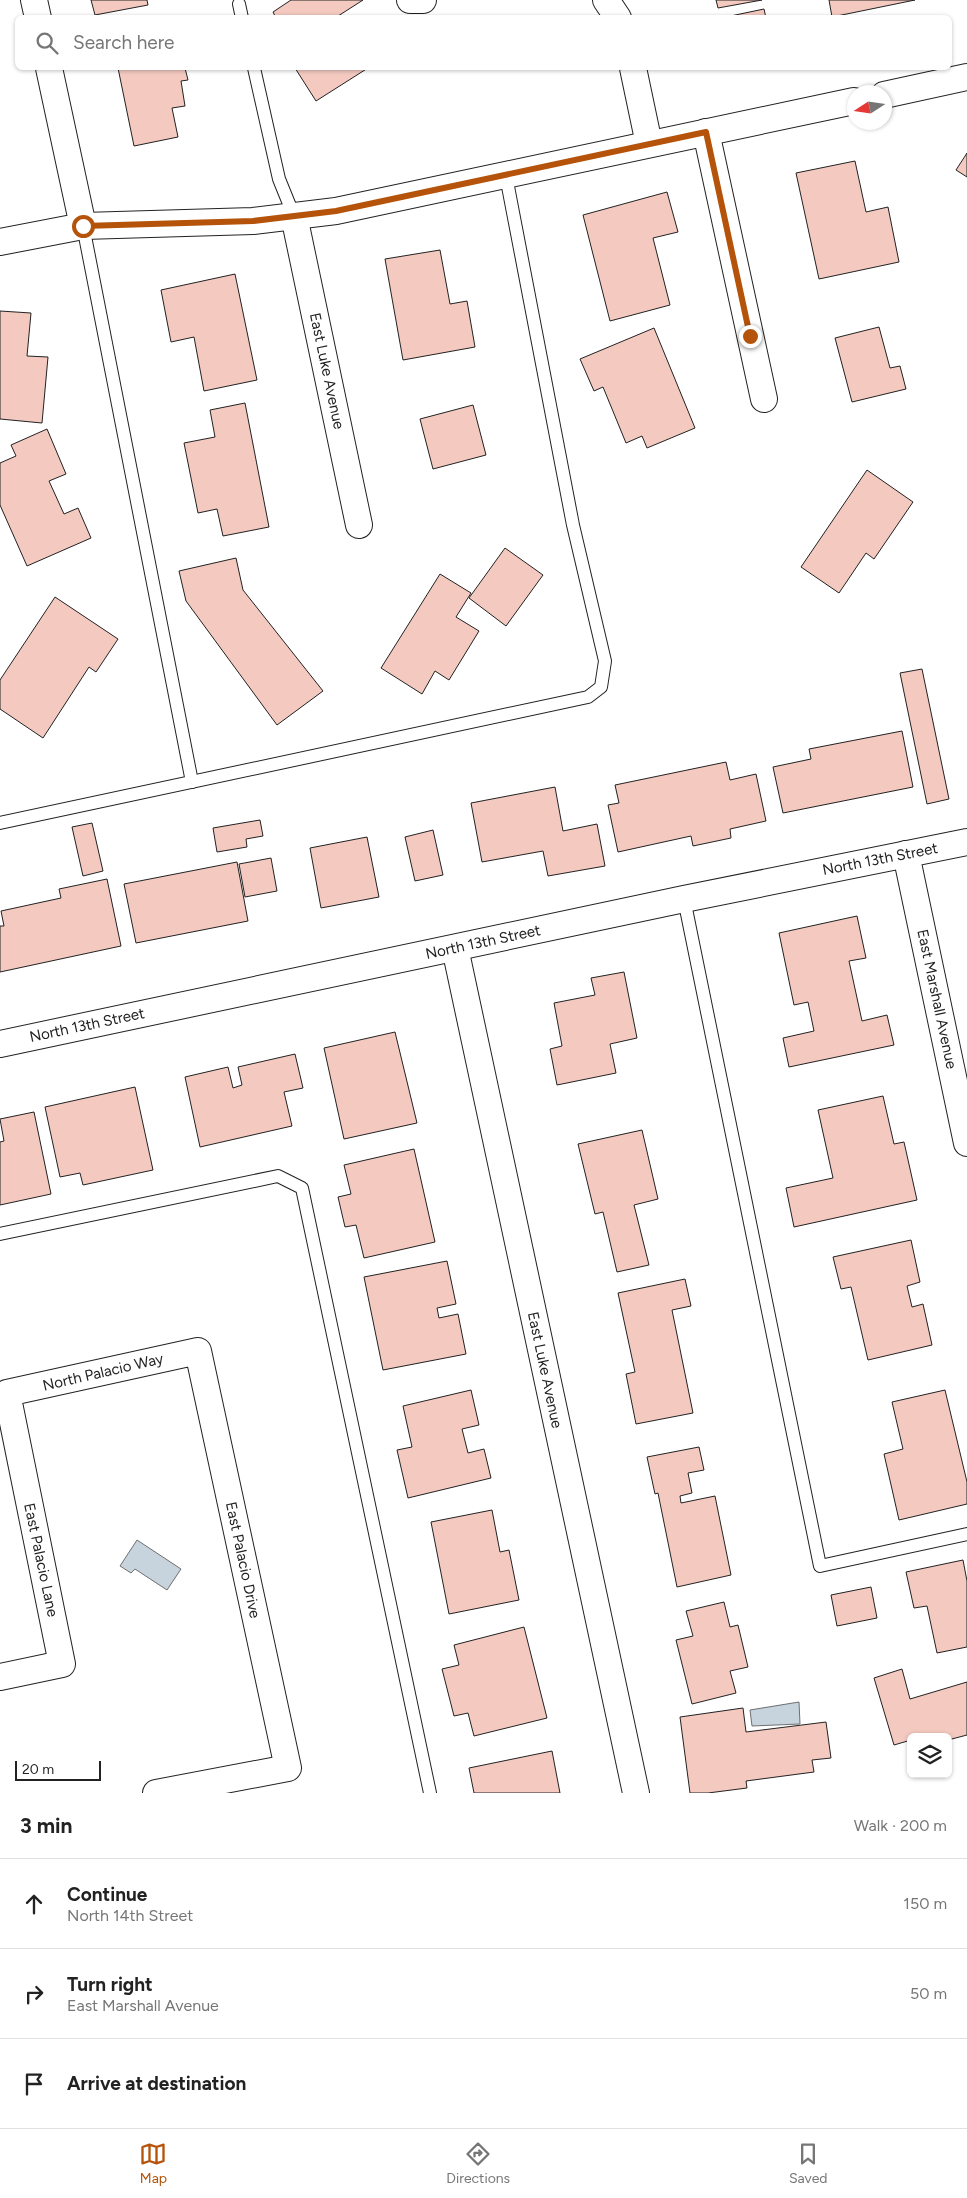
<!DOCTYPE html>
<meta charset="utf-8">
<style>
body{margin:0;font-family:Figtree,sans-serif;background:#f2f2f2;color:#222}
.controls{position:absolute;right:15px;bottom:15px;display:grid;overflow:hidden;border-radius:8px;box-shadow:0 1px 4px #0004}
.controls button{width:45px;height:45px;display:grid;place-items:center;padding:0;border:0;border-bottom:1px solid #e0e0e0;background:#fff;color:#222;font:25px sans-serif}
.compass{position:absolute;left:847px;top:85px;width:45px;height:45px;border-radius:50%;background:#fff;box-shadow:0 1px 4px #0004;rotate:258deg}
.scale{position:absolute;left:15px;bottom:12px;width:86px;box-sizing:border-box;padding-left:5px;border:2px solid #222;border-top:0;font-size:14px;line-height:18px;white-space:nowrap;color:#222;-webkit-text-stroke:4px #fff;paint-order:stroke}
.stop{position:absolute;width:15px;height:15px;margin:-11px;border:4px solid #b45309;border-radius:50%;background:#fff}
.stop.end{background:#b45309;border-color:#fff;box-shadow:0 1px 5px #0008}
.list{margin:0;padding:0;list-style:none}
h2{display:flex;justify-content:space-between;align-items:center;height:65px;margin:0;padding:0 20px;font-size:21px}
h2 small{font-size:16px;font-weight:400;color:#767676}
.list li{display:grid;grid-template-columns:32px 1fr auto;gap:15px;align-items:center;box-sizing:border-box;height:90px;padding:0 20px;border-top:1px solid #e0e0e0}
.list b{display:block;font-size:19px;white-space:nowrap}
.list p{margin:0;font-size:16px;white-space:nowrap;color:#767676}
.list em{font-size:16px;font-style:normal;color:#767676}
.icon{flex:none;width:28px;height:28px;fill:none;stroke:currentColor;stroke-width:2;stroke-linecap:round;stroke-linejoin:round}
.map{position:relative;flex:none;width:967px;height:1793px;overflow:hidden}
.search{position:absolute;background:#fff;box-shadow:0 1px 4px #0004;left:15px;right:15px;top:15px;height:55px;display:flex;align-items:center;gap:12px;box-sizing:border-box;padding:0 18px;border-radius:8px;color:#767676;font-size:19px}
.sheet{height:335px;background:#fff}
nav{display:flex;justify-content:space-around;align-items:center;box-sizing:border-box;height:70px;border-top:1px solid #e0e0e0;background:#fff;font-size:14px;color:#767676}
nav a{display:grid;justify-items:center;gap:2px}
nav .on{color:#b45309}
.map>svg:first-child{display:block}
.water{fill:#c7d3dd;stroke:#6f6f6f}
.building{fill:#f3c9c0;stroke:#222}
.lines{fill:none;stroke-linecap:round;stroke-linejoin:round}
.lane-casing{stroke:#222;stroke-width:14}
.street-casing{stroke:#222;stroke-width:28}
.lane{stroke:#fff;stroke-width:12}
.street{stroke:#fff;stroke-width:26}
.route{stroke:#b45309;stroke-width:6}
.labels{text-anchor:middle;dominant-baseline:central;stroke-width:4;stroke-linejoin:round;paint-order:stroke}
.street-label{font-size:15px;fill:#222;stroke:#fff}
</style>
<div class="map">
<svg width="967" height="1793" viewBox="0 0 967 1793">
<rect width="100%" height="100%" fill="#fff"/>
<g class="water">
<polygon points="137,1540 181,1569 167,1590 135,1569 131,1573 120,1566"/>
<polygon points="799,1702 800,1724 752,1726 750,1710"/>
</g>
<g class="building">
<polygon points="91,0 147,0 148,5 95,15"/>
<polygon points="291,0 363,0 335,18 276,18 273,12"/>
<polygon points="716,0 762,0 718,8"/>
<polygon points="829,0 915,0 832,17"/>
<polygon points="764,9 766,18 721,18"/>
<polygon points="118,68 185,68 188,80 181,81 185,106 172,108 178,137 134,146"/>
<polygon points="295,68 368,68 316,101"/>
<polygon points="967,153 967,177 956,170"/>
<polygon points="855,161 866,212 888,207 899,262 819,279 796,173"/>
<polygon points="667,192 678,232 653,238 670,305 610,321 583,215"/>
<polygon points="440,250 450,304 467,301 475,347 403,360 385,259"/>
<polygon points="235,274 257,380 204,391 194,337 171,342 161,290"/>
<polygon points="0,311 31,313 27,356 48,357 42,423 0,419"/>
<polygon points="879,327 890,368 900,366 906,389 852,402 835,338"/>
<polygon points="654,328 695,428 647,448 642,436 626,443 603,387 594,391 580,359"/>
<polygon points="245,403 269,527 223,536 217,509 198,513 184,443 215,437 210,410"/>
<polygon points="473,405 486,455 433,469 420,419"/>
<polygon points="47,429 66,474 49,481 64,514 78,508 91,538 27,566 0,505 0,463 16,456 11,445"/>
<polygon points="867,470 913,502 874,559 866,553 839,593 801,567"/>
<polygon points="505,548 543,575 506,626 469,598"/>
<polygon points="236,558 243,590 323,691 277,725 186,601 179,571"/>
<polygon points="440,574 471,593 456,617 479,631 449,680 435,671 422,694 381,668"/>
<polygon points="55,597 118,639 96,672 89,667 43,738 0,709 0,680"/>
<polygon points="922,669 949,799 927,804 900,673"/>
<polygon points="902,731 913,787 783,813 773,767 811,759 809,749"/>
<polygon points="726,762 730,780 756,774 766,821 730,829 731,838 693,846 691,836 618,852 608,805 619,803 615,785"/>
<polygon points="555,787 563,831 597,824 605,866 548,876 543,851 482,862 471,803"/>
<polygon points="260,820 263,836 246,839 247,847 217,852 213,828"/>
<polygon points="92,823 103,871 83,876 72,827"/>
<polygon points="433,830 443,875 415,881 405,837"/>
<polygon points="367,837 379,897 321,908 310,848"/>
<polygon points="271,858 277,891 245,897 239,864"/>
<polygon points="237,862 248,921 136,943 124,884"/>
<polygon points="107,879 121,946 0,972 0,926 4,926 1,911 61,898 59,889"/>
<polygon points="857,916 866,958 849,961 862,1021 887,1015 894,1045 789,1067 783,1038 814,1031 808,1002 794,1005 779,933"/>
<polygon points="624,972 637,1038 610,1044 616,1073 557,1085 550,1049 562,1046 554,1003 595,995 591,978"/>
<polygon points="395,1032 417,1123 344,1139 324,1048"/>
<polygon points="295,1054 303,1088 284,1092 292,1126 200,1147 185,1077 228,1067 233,1088 242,1085 238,1067"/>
<polygon points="135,1087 153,1170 83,1185 80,1173 60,1177 45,1107"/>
<polygon points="883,1096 894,1144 904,1142 917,1200 794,1227 786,1188 833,1178 818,1110"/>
<polygon points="34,1112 51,1194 0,1205 0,1142 4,1141 0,1119"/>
<polygon points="642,1130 658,1199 634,1205 649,1265 617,1272 603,1212 595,1214 578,1144"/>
<polygon points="414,1149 435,1242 364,1258 356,1225 345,1227 338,1197 351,1194 344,1165"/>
<polygon points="911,1240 920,1282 907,1286 912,1307 923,1304 932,1345 868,1360 851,1287 841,1289 833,1257"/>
<polygon points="447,1261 456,1304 437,1308 439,1318 458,1314 466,1354 383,1370 364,1277"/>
<polygon points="685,1279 691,1306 672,1310 693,1413 636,1424 626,1374 635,1372 618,1293"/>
<polygon points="471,1390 479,1425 462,1429 468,1453 484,1449 491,1478 408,1498 397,1450 412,1447 403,1406"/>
<polygon points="945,1390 967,1482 967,1504 899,1520 884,1454 903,1449 892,1402"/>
<polygon points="699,1447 704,1470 688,1473 692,1493 680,1496 681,1503 715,1496 731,1575 677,1587 658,1493 655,1494 647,1457"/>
<polygon points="492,1510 500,1552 509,1550 519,1600 449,1614 431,1522"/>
<polygon points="963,1560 967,1581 967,1647 937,1653 927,1606 914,1608 906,1572"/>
<polygon points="871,1587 877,1618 837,1626 831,1595"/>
<polygon points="724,1602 730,1627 738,1625 748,1667 730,1671 736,1693 692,1704 676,1640 693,1636 686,1611"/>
<polygon points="524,1627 547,1718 474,1736 468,1713 454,1716 442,1669 459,1665 454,1645"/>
<polygon points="902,1669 910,1699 967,1682 967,1735 948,1740 948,1737 911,1737 911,1740 894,1745 874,1678"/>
<polygon points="743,1708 746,1732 826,1722 831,1758 812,1760 814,1772 746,1781 747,1788 708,1793 690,1793 680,1717"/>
<polygon points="552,1751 560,1793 474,1793 469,1768"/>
</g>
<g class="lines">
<defs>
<g id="lane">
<polyline points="239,4 242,18"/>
<polyline points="254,68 279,179 294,216"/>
<polyline points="83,226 192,782"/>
<polyline points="0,823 588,697 601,687 605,661 573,525 506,176"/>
<polyline points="684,899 820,1566 967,1534"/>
<polyline points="0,1234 278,1176 302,1188 430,1793"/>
</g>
<g id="street">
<polyline points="34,0 38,18"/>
<polyline points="410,0 423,0"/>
<polyline points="606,0 618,18"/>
<polyline points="49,68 83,226"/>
<polyline points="633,68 649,144"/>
<polyline points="884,95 967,77"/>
<polyline points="706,132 764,399"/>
<polyline points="294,216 359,525"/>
<polyline points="0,242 83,226 253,221 336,211 854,101"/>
<polyline points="906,854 967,1143"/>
<polyline points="455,948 636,1793"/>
<polyline points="0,1044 684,899 967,842"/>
<polyline points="0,1677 62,1664 7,1393 198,1351 288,1768 156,1793"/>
</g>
</defs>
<use href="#lane" class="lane-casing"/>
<use href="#street" class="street-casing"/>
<use href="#lane" class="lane"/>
<use href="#street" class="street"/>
</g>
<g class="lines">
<polyline class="route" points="83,226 253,221 336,211 706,132 750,336"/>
</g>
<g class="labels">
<g class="street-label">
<text transform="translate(327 371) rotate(78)">East Luke Avenue</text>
<text transform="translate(880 859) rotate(-11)">North 13th Street</text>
<text transform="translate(483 942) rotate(-12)">North 13th Street</text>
<text transform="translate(937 999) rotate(78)">East Marshall Avenue</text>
<text transform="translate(87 1025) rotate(-12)">North 13th Street</text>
<text transform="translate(545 1370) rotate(78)">East Luke Avenue</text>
<text transform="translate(103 1372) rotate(-13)">North Palacio Way</text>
<text transform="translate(41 1560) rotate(78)">East Palacio Lane</text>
<text transform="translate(243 1560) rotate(78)">East Palacio Drive</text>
</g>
</g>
</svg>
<div class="controls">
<button><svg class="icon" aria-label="layers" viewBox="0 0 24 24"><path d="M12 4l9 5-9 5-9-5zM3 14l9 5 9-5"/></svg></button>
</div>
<svg class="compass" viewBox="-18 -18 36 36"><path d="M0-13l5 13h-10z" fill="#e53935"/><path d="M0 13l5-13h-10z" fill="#767676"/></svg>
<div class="scale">20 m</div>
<div class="stop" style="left:83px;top:226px"></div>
<div class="stop end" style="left:750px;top:336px"></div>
<div class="search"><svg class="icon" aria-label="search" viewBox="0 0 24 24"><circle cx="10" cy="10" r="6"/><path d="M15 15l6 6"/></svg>Search here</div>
</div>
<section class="sheet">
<h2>3 min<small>Walk · 200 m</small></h2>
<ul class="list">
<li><svg class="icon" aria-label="ahead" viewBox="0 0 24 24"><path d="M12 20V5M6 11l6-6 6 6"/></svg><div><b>Continue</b><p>North 14th Street</p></div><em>150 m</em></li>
<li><svg class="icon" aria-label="right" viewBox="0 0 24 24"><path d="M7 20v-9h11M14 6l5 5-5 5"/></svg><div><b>Turn right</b><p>East Marshall Avenue</p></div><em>50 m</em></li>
<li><svg class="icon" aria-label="arrive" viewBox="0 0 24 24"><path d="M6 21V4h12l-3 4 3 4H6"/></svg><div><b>Arrive at destination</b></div></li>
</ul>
</section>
<nav>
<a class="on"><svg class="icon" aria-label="map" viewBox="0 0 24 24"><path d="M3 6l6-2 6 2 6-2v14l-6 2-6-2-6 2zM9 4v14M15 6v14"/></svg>Map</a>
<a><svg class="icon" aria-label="directions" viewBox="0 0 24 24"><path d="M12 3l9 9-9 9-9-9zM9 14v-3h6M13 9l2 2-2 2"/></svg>Directions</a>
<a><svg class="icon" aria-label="saved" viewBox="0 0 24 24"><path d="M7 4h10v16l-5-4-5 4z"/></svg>Saved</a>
</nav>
